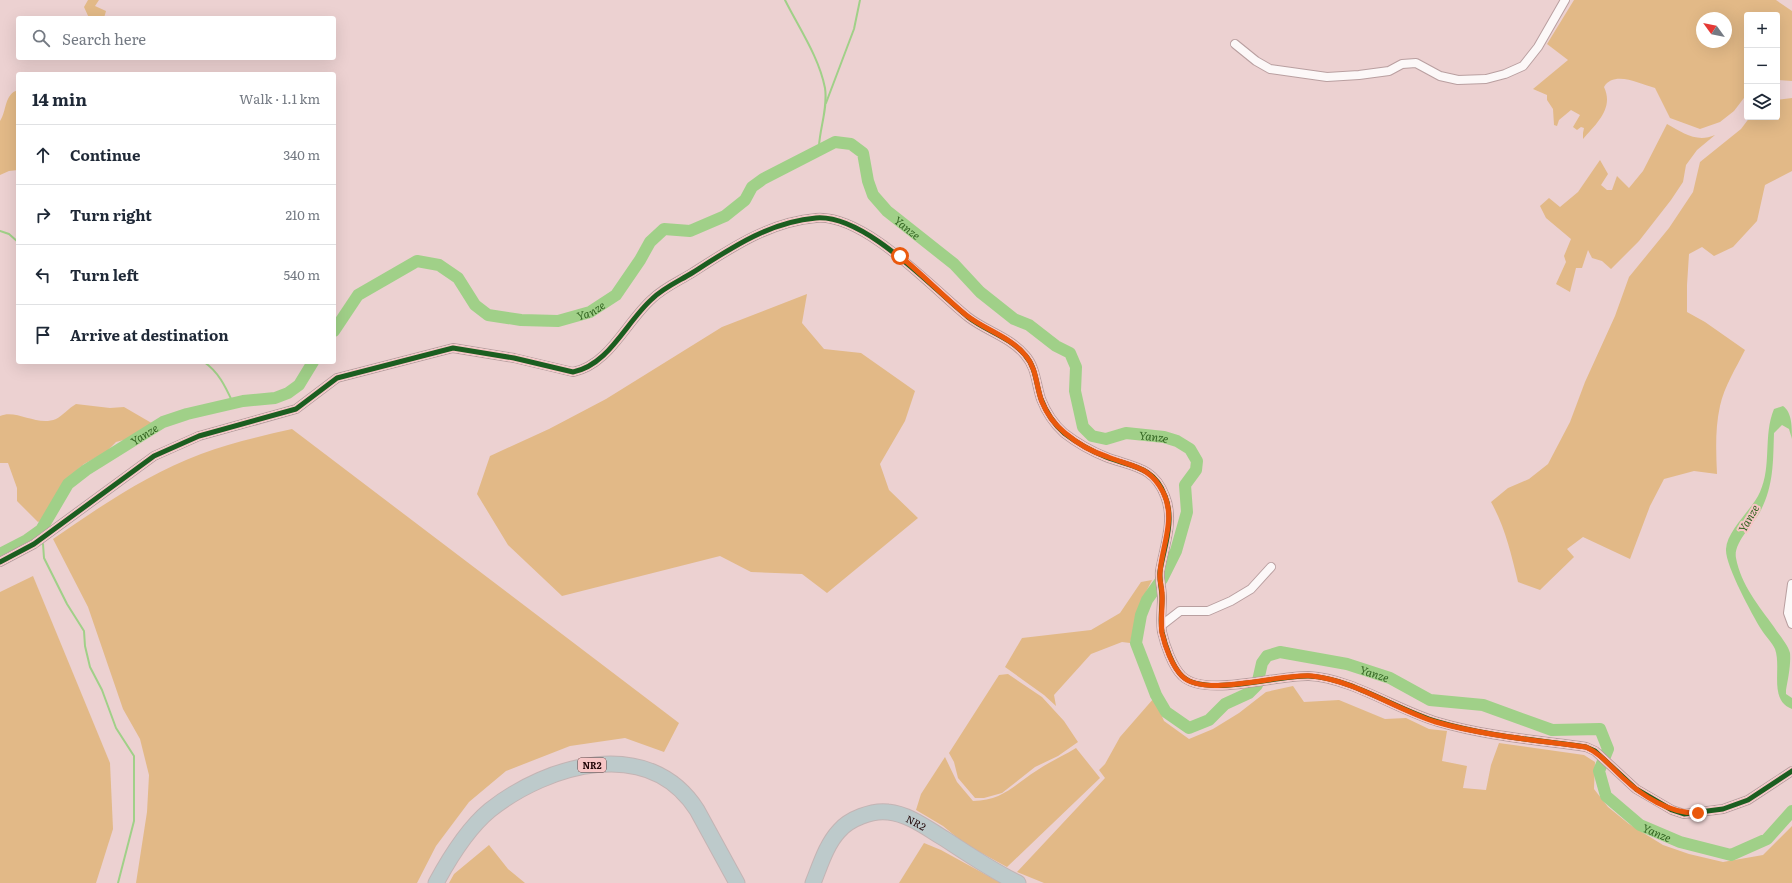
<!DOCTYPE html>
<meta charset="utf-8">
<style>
body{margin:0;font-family:Literata,serif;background:#f6f6f7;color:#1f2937}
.controls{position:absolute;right:12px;top:12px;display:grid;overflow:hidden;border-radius:4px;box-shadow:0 4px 16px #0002}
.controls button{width:36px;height:36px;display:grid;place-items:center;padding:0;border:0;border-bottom:1px solid #e0e1e3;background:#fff;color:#1f2937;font:20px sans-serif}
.compass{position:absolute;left:1696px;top:12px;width:36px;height:36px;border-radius:50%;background:#fff;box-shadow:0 4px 16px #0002;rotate:303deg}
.stop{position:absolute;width:12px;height:12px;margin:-9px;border:3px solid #ea580c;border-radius:50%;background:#fff}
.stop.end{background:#ea580c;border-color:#fff;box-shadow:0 1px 4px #0008}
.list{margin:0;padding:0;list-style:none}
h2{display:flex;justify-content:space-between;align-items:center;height:52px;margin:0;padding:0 16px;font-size:17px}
h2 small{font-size:13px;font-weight:400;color:#747a83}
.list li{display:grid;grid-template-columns:26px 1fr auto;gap:12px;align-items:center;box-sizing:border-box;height:60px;padding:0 16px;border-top:1px solid #e0e1e3}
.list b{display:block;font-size:15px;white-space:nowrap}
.list em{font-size:13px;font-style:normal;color:#747a83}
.icon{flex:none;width:22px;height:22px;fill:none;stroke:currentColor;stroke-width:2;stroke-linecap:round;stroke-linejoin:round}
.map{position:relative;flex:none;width:1792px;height:883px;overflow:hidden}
.search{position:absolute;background:#fff;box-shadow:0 4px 16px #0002;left:16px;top:16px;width:320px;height:44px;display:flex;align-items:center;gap:10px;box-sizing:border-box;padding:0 14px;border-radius:4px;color:#747a83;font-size:15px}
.panel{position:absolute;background:#fff;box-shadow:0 4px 16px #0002;left:16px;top:72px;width:320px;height:292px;border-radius:4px}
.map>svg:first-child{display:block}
.green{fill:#e2b987;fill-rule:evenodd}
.water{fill:#a0d088}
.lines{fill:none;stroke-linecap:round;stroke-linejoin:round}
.stream{stroke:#a0d088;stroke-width:2}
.river{stroke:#a0d088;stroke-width:12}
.street-casing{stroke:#b99fa0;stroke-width:10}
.highway-casing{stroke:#c3b4b4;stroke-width:17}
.street{stroke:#fcf8f8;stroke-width:8}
.highway{stroke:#bdcacb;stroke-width:15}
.cycleway-casing{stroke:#f7c6c6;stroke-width:8}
.cycleway{stroke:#1b5e20;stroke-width:5}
.route{stroke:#ea580c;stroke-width:5}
.labels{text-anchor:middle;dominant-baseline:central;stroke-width:4;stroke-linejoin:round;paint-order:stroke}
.shield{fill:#f7c6c6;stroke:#624042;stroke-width:1}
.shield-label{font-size:9px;font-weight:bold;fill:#220709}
.street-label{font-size:10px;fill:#220709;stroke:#f7c6c6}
.water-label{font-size:11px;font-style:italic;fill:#316320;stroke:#f7c6c6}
</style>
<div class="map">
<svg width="1792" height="883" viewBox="0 0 1792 883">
<rect width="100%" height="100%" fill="#ecd1d1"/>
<g class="green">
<polygon points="88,0 99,0 95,6 106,11 104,18 89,18 84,7"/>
<path d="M1574 0H1776L1792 11V81L1777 80V15H1747V94L1734 111 1720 122 1700 129 1670 118 1655 88C1640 84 1614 70 1604 87 1614 108 1597 123 1583 139V133L1584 128 1581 127 1577 130 1573 127 1580 115 1571 110 1559 120 1557 126 1554 125 1553 109 1547 100V95L1533 89 1568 60 1547 44ZM1702 18H1726V42H1702Z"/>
<path d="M18 90V170L9 171 0 175V121C7 111 4 94 18 90Z"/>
<path d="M1792 98V171L1765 185 1757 221 1733 247 1714 256 1702 247 1689 254 1687 285V312L1705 322 1745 350C1736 368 1724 387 1720 406 1715 428 1716 452 1717 474L1694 471 1664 479 1650 506 1630 559 1583 537 1567 549 1574 557 1540 590 1518 582C1511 553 1505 527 1491 502L1508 488 1529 479 1548 464 1570 422 1585 382 1615 316 1629 277 1669 228 1693 192 1700 162 1741 129 1750 117H1777V100Z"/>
<path d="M1667 124C1683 133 1697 143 1715 135L1697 150 1686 165 1683 182 1671 200 1639 241 1611 269 1602 261 1592 258 1588 250 1582 268H1576L1570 292 1556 284 1566 262 1564 256 1571 239 1546 218 1540 206 1549 198 1560 207 1578 192 1600 160 1608 174 1601 185 1607 190H1612L1617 176 1629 188 1643 171Z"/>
<polygon points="807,294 802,323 824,349 861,353 915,391 905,421 880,464 889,490 918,518 827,593 802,574 751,572 720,556 562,596 508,545 477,494 490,456 549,429 606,399 722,327"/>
<path d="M76 404 110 408 124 407 155 425 131 438 116 442 106 452 84 464 63 482 45 518 38 522 17 501V488L8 463H0V416C17 409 37 427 56 419 62 416 69 408 76 404Z"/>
<path d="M292 429 679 723 664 752 625 738 570 746 506 771 469 802 436 846 417 883H136L147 812 149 775 140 739 123 709 88 607 53 539C99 507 148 474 201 454 230 443 261 436 292 429Z"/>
<polygon points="33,576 110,763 113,829 96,883 0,883 0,592"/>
<polygon points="1152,580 1142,600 1130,643 1122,642 1091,654 1054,695 1056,706 1044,695 1005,667 1022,638 1091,630 1120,613 1141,582"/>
<polygon points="1008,674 1042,697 1064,721 1078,742 1058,756 1035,767 1002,793 984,798 975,798 958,778 954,762 949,753 999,675"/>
<polygon points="1293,686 1304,702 1339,700 1385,719 1406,718 1429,729 1447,731 1442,761 1467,766 1463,788 1486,790 1491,765 1499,743 1584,755 1595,762 1594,789 1608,807 1629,824 1663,845 1689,854 1723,862 1763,855 1792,826 1792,883 1044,883 1017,872 1105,778 1099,770 1105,764 1120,737 1154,698 1164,721 1189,739 1213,729 1239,713 1266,692"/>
<path d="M1076 748 1100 778 1007 867 965 844 943 826 916 810 921 794 945 757 957 782 973 801C1002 801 1014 785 1036 771 1049 762 1063 756 1076 748Z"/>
<polygon points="924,843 941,850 1001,883 899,883"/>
<polygon points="489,845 508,869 525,883 449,883 454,874"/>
</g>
<path class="water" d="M1783 406C1792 412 1792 427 1792 439L1789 429 1782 425 1774 433C1773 461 1774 484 1761 510 1754 524 1733 543 1736 558 1741 585 1759 606 1774 627 1779 635 1788 645 1790 653 1791 665 1788 679 1786 690V694L1792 698V709C1768 700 1782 668 1775 649 1772 642 1765 636 1761 629 1752 614 1725 565 1726 549 1727 530 1752 510 1760 492 1772 466 1763 435 1774 409Z"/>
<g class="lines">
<g class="stream">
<path d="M785 0C799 28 819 57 825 88 828 108 820 127 819 146L822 149"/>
<polyline points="826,103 854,29 860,0"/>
<polyline points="0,231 9,234 18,242"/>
<path d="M204 362C219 372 226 388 233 403"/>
<polyline points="41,530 42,531"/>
<polyline points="43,544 44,558 67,604 84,631 85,646 90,667 102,690 116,728 134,756 134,821 118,883"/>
</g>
<g class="river">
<path id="s1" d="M334 331 358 295 417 261 439 265 458 278 475 305 488 315 521 320 558 321 590 312 616 295 640 260 650 242 664 229 690 231 725 216 745 200 752 187 763 179 835 142 851 144 863 153 868 181 873 195 887 211 954 264 980 292 1014 319 1029 325 1056 346 1070 353 1076 367 1075 391 1083 427 1092 436 1106 439 1126 433 1164 437 1177 441 1190 449 1197 461 1196 470 1185 485 1187 512 1176 551 1162 579 1147 600 1141 615 1136 643 1156 695 1166 712 1189 728 1209 720 1225 704 1249 693 1257 685 1262 663 1267 656 1280 652 1347 664 1390 678 1430 700 1483 705 1552 730 1600 729 1608 749 1599 771 1606 796 1640 825 1680 842 1731 855 1767 839 1792 811"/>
<path id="s2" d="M0 554 27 540 41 530 68 484 86 470 163 422 187 414 243 401 275 398 288 393 299 385 313 362"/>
</g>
<defs>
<g id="street">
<polyline points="1235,44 1256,61 1270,69 1327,77 1359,75 1389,71 1402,64 1416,63 1440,76 1458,80 1486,79 1505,74 1523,66 1538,47 1565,0"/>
<path d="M0 562 34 544 154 456 199 436 296 409 337 378 453 348 514 358 573 372C609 365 626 322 652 299 663 288 679 281 692 273 731 248 769 222 816 218 865 214 932 288 968 317 986 331 1010 337 1025 355 1036 367 1036 384 1041 399 1046 412 1054 424 1064 433 1077 443 1091 451 1106 457 1132 467 1154 466 1165 496 1175 520 1164 547 1160 571 1159 580 1162 589 1162 598 1162 609 1160 621 1162 632 1165 645 1172 666 1182 676 1205 698 1276 675 1309 676 1351 678 1397 710 1438 722 1486 736 1536 740 1586 747L1595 751 1636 789 1672 810 1684 814 1723 809 1748 800 1792 771"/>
<polyline points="1792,584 1788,613 1792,624"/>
<polyline points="1162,625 1180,611 1208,611 1231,601 1251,589 1271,567"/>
</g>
<g id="highway">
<path d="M436 883C450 857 467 829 490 810 548 764 649 735 697 810L737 883"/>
<path id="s3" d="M813 883C820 866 826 845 839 831 849 819 872 810 888 812 909 814 928 829 945 839 969 855 993 871 1018 883"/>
</g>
</defs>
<use href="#street" class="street-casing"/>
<use href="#highway" class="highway-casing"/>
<use href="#street" class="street"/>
<use href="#highway" class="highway"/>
<defs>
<path id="cycleway" d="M0 562 34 544 154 456 199 436 296 409 337 378 453 348 514 358 573 372C609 365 626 322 652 299 663 288 679 281 692 273 731 248 769 222 816 218 865 214 932 288 968 317 986 331 1010 337 1025 355 1036 367 1036 384 1041 399 1046 412 1054 424 1064 433 1077 443 1091 451 1106 457 1132 467 1154 466 1165 496 1175 520 1164 547 1160 571 1159 580 1162 589 1162 598 1162 609 1160 621 1162 632 1165 645 1172 666 1182 676 1205 698 1276 675 1309 676 1351 678 1397 710 1438 722 1486 736 1536 740 1586 747L1595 751 1636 789 1672 810 1684 814 1723 809 1748 800 1792 771"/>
</defs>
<use href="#cycleway" class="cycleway-casing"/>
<use href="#cycleway" class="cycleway"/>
</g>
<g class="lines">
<path class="route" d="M900 256C923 275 943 296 966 315 985 330 1011 337 1026 356 1037 369 1036 387 1042 402 1047 414 1055 425 1065 433 1078 444 1092 452 1108 457 1133 467 1150 466 1163 492 1177 519 1161 547 1160 574 1159 580 1162 587 1162 593 1163 606 1160 620 1162 633 1165 646 1172 667 1183 677 1206 698 1280 673 1312 676 1356 681 1395 709 1436 722 1486 736 1536 740 1586 747 1601 754 1610 766 1622 777 1642 796 1670 814 1698 813"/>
</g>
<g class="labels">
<rect class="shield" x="578" y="758" width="28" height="14" rx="3"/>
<g class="shield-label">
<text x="592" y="765">NR2</text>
</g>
<g class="street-label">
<text stroke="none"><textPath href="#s3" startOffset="143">NR2</textPath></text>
</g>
<g class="water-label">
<text stroke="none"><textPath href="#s1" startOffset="743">Yanze</textPath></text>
<text stroke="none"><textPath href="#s1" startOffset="310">Yanze</textPath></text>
<text stroke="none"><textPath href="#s2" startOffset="192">Yanze</textPath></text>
<text stroke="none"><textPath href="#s1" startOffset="1102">Yanze</textPath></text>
<text transform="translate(1748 518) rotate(-60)">Yanze</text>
<text stroke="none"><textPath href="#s1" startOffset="1679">Yanze</textPath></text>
<text stroke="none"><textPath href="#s1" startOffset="2050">Yanze</textPath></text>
</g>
</g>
</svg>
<div class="controls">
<button>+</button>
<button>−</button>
<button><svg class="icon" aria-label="layers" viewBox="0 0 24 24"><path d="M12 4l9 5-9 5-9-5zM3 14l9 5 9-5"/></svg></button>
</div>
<svg class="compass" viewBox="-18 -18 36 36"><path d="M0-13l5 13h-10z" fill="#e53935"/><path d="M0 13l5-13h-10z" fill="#747a83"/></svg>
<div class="stop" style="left:900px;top:256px"></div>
<div class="stop end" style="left:1698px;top:813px"></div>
<div class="search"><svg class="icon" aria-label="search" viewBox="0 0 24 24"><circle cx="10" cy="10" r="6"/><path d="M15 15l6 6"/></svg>Search here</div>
<section class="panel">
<h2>14 min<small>Walk · 1.1 km</small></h2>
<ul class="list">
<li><svg class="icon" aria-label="ahead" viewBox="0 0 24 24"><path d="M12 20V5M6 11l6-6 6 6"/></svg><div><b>Continue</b></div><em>340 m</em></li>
<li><svg class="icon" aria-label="right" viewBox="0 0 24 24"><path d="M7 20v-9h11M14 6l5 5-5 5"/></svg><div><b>Turn right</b></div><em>210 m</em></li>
<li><svg class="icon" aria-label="left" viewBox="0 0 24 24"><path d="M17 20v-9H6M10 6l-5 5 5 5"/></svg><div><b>Turn left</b></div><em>540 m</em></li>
<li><svg class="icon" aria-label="arrive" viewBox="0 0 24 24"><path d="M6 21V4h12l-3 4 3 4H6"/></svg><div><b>Arrive at destination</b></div></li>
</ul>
</section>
</div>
